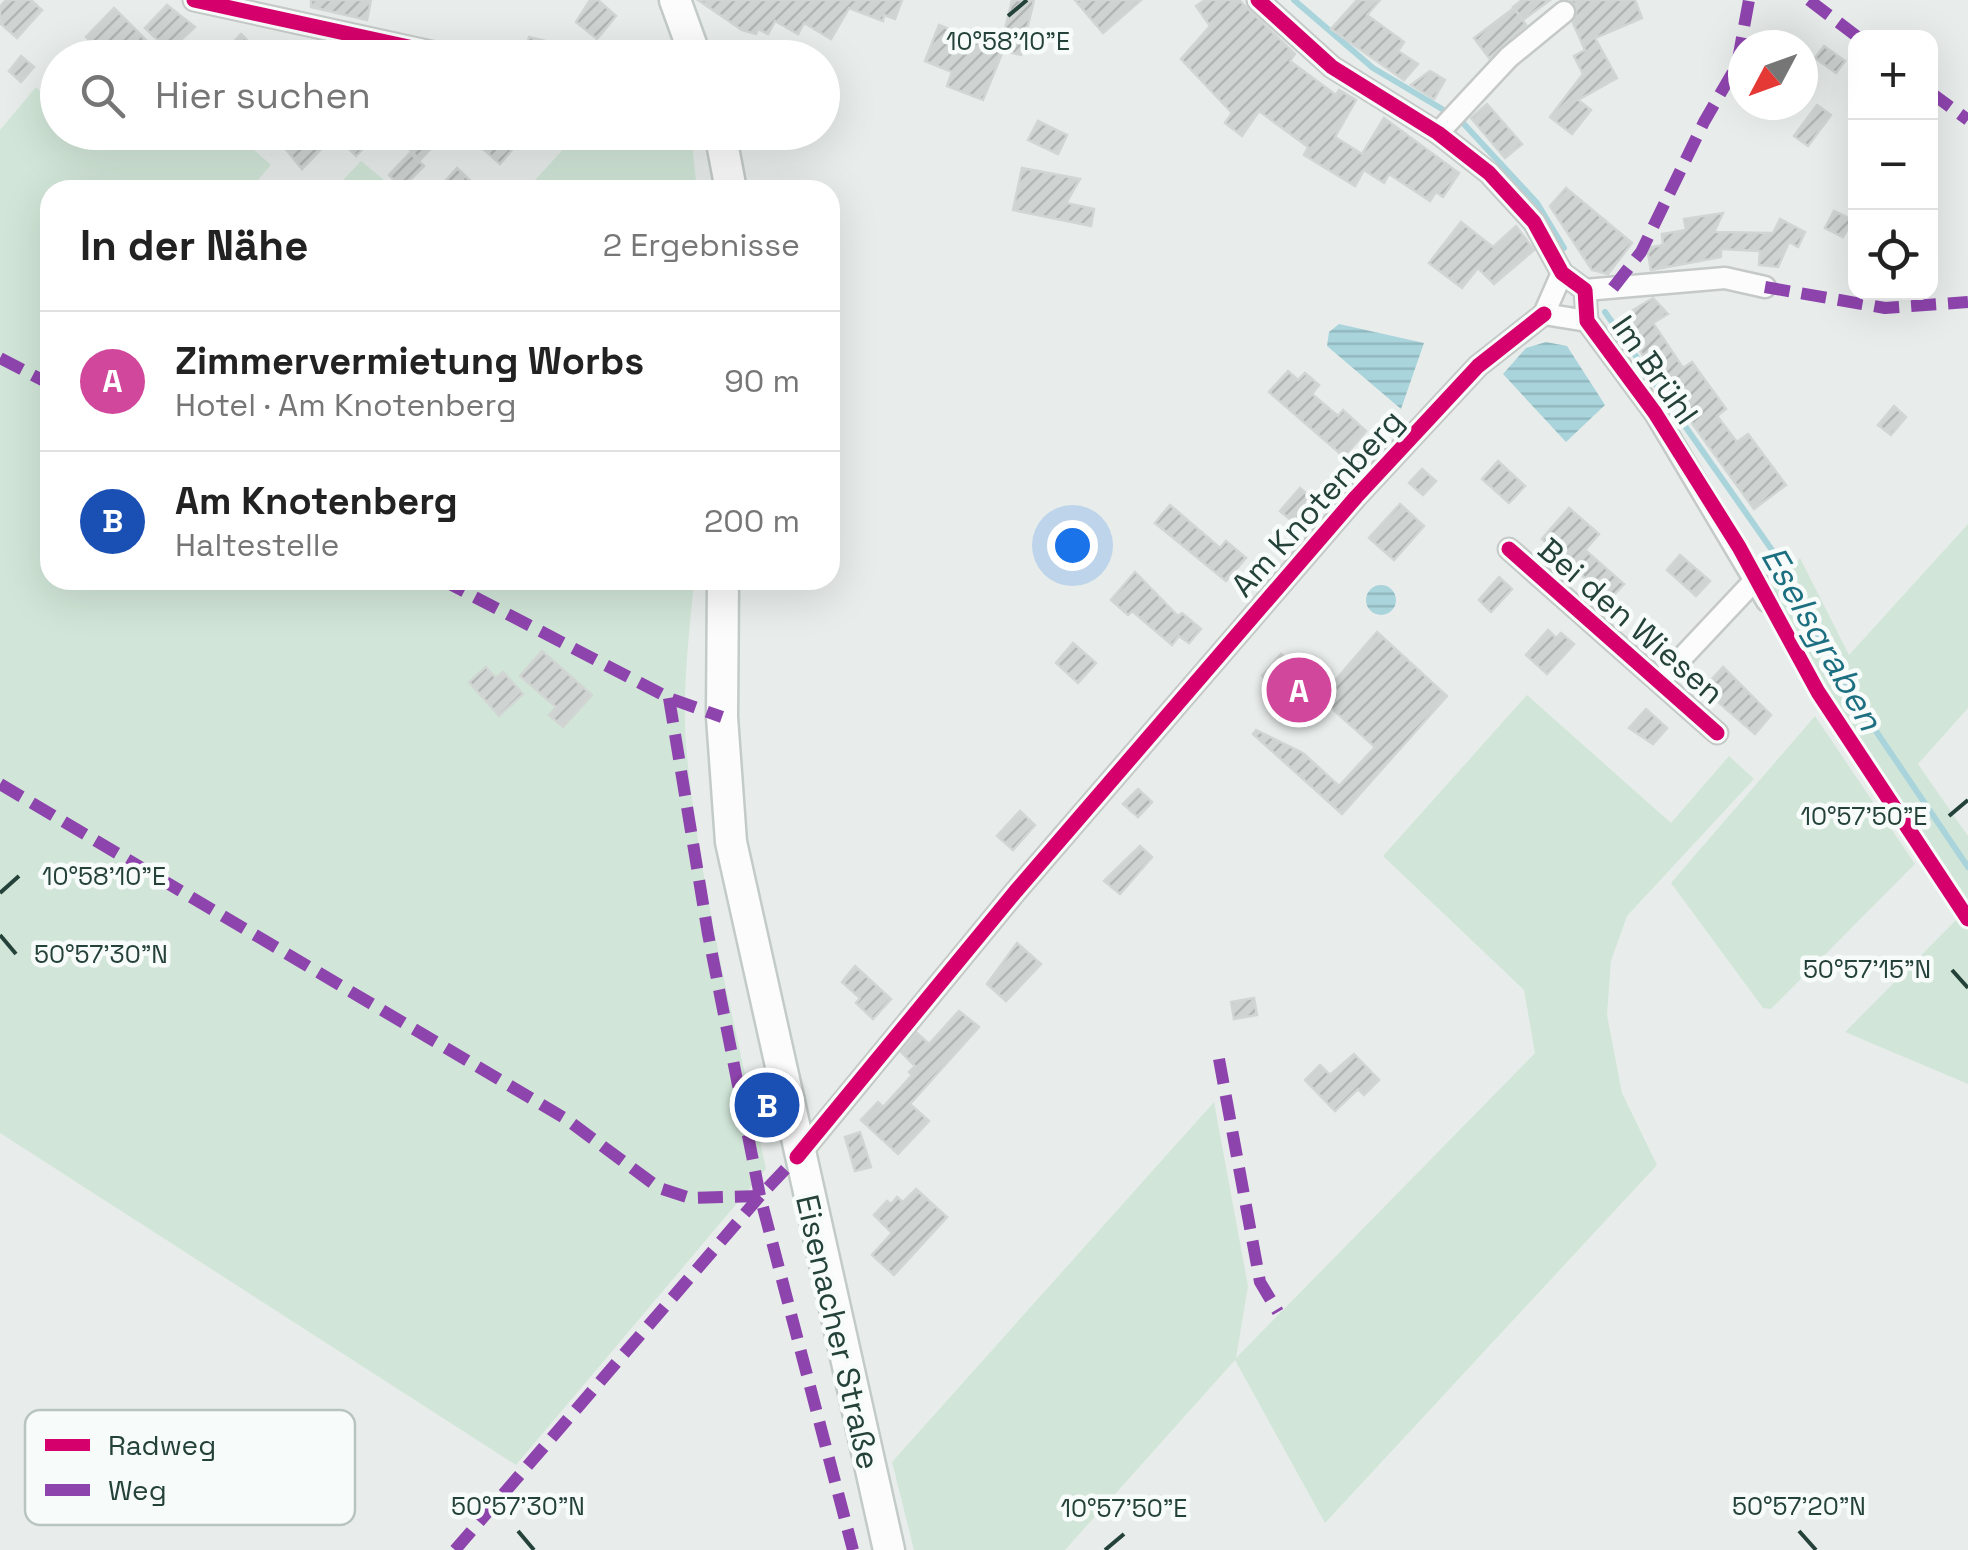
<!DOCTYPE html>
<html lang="de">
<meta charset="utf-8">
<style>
body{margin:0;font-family:"Space Grotesk",sans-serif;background:#f6f6f6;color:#222}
.controls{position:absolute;right:30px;top:30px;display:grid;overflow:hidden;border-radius:20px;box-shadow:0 10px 40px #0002}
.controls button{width:90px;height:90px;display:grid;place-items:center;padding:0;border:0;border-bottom:2px solid #e0e0e0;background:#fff;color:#222;font:50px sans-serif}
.compass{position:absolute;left:1728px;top:30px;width:90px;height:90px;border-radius:50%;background:#fff;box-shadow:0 10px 40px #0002;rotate:229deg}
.you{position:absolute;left:1072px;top:545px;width:35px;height:35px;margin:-25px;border:8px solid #fff;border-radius:50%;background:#1a73e8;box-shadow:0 0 0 15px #1a73e833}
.badge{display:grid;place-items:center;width:65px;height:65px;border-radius:50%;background:#b45309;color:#fff;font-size:32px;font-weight:700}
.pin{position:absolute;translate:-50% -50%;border:5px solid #fff;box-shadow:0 2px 10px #0006}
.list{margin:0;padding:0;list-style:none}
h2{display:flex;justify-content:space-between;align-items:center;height:130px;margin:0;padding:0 40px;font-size:42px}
h2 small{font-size:32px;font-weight:400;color:#767676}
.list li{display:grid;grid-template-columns:65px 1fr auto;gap:30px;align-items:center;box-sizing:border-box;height:140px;padding:0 40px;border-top:2px solid #e0e0e0}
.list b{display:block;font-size:38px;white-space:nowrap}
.list p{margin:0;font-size:32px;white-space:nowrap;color:#767676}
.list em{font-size:32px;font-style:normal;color:#767676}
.icon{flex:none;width:55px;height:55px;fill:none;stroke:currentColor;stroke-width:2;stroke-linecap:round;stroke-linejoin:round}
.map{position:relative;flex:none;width:1968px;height:1550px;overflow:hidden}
.search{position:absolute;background:#fff;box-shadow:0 10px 40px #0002;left:40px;top:40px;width:800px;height:110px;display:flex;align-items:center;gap:25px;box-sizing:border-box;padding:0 35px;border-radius:55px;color:#767676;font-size:38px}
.panel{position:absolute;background:#fff;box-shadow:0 10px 40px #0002;left:40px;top:180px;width:800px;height:410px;border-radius:30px}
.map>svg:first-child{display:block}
.green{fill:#d1e6d8}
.water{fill:url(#water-rules)}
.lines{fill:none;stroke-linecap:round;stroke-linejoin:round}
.stream{stroke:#a9d4db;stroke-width:6}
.building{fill:url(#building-hatch);stroke:#d1d6d4;stroke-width:2.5}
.street-casing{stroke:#c5cac8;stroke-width:25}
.secondary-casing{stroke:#c3cbc8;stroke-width:35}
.street{stroke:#fcfcfc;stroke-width:20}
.secondary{stroke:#fcfcfc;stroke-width:30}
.quiet{stroke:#8e44ad;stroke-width:12;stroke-dasharray:25 12;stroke-linecap:butt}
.cycleway-casing{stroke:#f7fbf9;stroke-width:21}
.cycleway{stroke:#d6006c;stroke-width:15}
.ticks{fill:none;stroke:#24423a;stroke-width:4}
.labels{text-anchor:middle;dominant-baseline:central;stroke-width:9;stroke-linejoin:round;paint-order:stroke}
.street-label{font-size:32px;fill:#24423a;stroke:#f7fbf9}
.water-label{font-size:35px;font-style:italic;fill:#1c6f80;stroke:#f7fbf9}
.key{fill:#f7fbf9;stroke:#b8c4c0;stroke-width:2.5}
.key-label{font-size:28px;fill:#24423a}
.ticks-label{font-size:25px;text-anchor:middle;fill:#24423a;stroke:#f7fbf9;stroke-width:9;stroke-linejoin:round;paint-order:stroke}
</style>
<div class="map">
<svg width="1968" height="1550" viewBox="0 0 1968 1550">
<defs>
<pattern id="water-rules" width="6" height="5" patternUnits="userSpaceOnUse" patternTransform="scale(2.5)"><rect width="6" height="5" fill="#a9d4db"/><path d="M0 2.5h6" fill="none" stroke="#91b7bd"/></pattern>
<pattern id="building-hatch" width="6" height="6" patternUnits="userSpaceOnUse" patternTransform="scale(2.5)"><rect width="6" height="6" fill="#cfd4d2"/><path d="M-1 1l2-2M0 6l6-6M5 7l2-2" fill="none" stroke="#b2b7b5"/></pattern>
</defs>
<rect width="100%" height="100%" fill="#e8edeb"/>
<g class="green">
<path d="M36 87 57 107 58 132 86 133 96 141 104 133H235L271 165 256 182 265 190H50V580H694C689 638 681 698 687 756 701 895 737 1033 766 1169L516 1465 0 1133V130Z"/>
<polygon points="578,133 691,133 697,190 526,190"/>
<polygon points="361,161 396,190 334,190"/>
<polygon points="1968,524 1968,708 1918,764 1968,836 1968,904 1828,693 1771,592 1800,558 1849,655"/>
<polygon points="1527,695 1671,823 1729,756 1754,779 1627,916 1611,961 1607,1015 1622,1093 1657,1165 1325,1523 1235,1360 1065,1550 914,1550 892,1462 1214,1102 1248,1286 1236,1358 1535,1053 1524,990 1383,856"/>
<polygon points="1815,716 1915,864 1771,1009 1763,1008 1671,883"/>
<polygon points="1968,908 1968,1084 1845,1032"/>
</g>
<g class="water">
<polygon points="1339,324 1424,343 1401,409 1327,346 1329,332"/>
<polygon points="1546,342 1567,346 1605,405 1566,442 1503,374 1526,348"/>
<circle cx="1381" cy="600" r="15"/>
</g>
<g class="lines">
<g class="stream">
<polyline points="1294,0 1373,68 1442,109"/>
<polyline points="1463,123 1537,203 1564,248"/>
<polyline points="1605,312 1779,560 1838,675 1968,867"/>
</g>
</g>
<g class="building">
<polygon points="6,0 31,0 42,10 17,38 0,23 0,7"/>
<polygon points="311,0 371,0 367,20 311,7"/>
<polygon points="590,0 598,0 616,16 597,39 576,22"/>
<polygon points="698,0 902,0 895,19 884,15 883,21 849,8 831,39 804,23 798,34 775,21 768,34 758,29 756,34 742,30"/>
<polygon points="1012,0 1034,0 1021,55 1000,50"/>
<polygon points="1075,0 1141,0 1103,33"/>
<polygon points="1205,0 1239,0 1295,54 1290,61 1336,95 1339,90 1356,100 1335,137 1362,154 1384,118 1459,173 1443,197 1436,192 1430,201 1389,174 1384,183 1364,170 1355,186 1304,155 1308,147 1259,111 1242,136 1225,123 1232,113 1181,59 1210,26 1196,6"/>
<polygon points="1357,0 1380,0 1367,15 1404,42 1398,51 1418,64 1404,80 1331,29"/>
<polygon points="1522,0 1550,0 1523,20 1513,7"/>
<polygon points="1570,0 1635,0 1642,18 1595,38 1617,78 1578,100 1591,110 1572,134 1550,117 1583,74 1574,56 1585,50 1573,23 1577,9"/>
<polygon points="167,5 195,27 169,51 145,28"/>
<polygon points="114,8 147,41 136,53 127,44 114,58 106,58 86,37"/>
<polygon points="1514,8 1526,25 1489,58 1474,38"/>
<polygon points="939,25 1003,51 983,100 947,86 952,72 925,61"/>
<polygon points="241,34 265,58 218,58"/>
<polygon points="529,37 545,41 541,58 524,58"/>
<polygon points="1824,46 1845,61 1836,73 1815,58"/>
<polygon points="21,56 34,67 21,82 9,71"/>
<polygon points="1430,71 1445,80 1434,99 1411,85"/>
<polygon points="1487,104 1522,144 1505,158 1471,118"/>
<polygon points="1817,105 1831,115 1808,146 1794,136"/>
<polygon points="1038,121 1067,135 1058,154 1028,140"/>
<polygon points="272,132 316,132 327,143 302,169"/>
<polygon points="353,132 379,132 356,156 343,143"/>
<polygon points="409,132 447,132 420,160 401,141"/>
<polygon points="464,132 527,132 500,164"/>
<polygon points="410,153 424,166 402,188 389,175"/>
<polygon points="457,168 480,190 437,190"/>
<polygon points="1022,168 1080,179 1066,203 1094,209 1091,226 1013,210"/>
<polygon points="1566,188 1632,243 1608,274 1592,270 1550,206"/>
<polygon points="1834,211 1853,220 1843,237 1825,228"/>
<polygon points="1723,213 1714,232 1773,233 1780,219 1805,232 1798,247 1789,242 1778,267 1759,265 1760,251 1721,249 1721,257 1651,270 1647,248 1663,245 1662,234 1686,230 1684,219"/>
<polygon points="1461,222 1493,247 1516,226 1534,250 1494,284 1478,268 1462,288 1429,263"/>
<polygon points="1653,298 1668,314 1653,323 1683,368 1692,362 1726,409 1717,416 1737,442 1748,434 1786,485 1754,509 1626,332 1630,329 1622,317"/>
<polygon points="1288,371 1298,380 1305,373 1319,385 1312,394 1338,416 1343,410 1366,431 1344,457 1269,392"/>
<polygon points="1894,406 1906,417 1891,435 1878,425"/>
<polygon points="1498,461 1525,486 1509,503 1482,479"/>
<polygon points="1422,469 1436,481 1423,495 1409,483"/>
<polygon points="1300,488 1318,504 1298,526 1280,511"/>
<polygon points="1400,504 1424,526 1394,560 1369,538"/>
<polygon points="1170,505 1220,548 1226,541 1246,558 1226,581 1155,523"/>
<polygon points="1569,508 1599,534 1585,550 1624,584 1609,600 1542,539"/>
<polygon points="1680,555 1710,581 1696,596 1667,570"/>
<polygon points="1135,572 1178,616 1182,613 1201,629 1189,643 1179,636 1172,645 1132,611 1128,615 1111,600"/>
<polygon points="1499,577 1512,589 1491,612 1479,600"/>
<polygon points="1548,630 1556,638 1561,633 1574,644 1547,674 1526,655"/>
<polygon points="1377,632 1447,696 1342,814 1253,734 1256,730 1303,753 1339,786 1375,747 1320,698"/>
<polygon points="1073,643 1096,663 1078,683 1056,663"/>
<polygon points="542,651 592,695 563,727 549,715 556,707 520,676"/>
<polygon points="1281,654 1318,687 1299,709 1262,676"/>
<polygon points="486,667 496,678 503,672 523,694 499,716 469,682"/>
<polygon points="1723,667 1771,715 1755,734 1703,689"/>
<polygon points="1646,709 1667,728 1653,744 1629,728"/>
<polygon points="1138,789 1152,802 1138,817 1123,804"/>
<polygon points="1020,811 1035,825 1013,850 997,836"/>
<polygon points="1140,846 1152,857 1120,894 1104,881"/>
<polygon points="1017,943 1041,964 1006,1001 987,984"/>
<polygon points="855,966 891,999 873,1019 856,1003 860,998 842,982"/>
<polygon points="1254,998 1257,1015 1234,1019 1231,1002"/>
<polygon points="959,1011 979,1027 910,1104 929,1121 898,1154 861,1120 878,1102 883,1107 912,1075 909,1072 915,1066 901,1052 917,1033 929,1044"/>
<polygon points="1354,1054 1379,1080 1364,1095 1358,1089 1335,1111 1305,1080 1320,1065 1330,1075"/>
<polygon points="860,1132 871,1167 855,1171 845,1137"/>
<polygon points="916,1189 947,1217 894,1275 872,1255 892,1233 874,1215 887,1201 891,1204 897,1197 903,1202"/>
</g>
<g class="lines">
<defs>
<g id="street">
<polyline points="194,0 459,58"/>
<polyline points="1258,0 1332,67 1438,133 1489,173 1534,222 1562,273 1585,290 1725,278 1765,287"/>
<polyline points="1438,133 1509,57 1564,12"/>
<polyline points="1585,290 1587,321 1655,413 1767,601"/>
<polyline points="1544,314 1562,273"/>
<polyline points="1544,314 1587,321"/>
<polyline points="1509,549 1717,733"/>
<polyline points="1660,681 1756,579"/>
<polyline points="798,1156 1016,891 1356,497 1478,366 1544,314"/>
</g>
<g id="secondary">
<polyline points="675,0 696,58"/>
<polyline points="720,132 731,190"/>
<polyline points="723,580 722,717 731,842 889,1550"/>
</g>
</defs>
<use href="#street" class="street-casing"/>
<use href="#secondary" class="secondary-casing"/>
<use href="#street" class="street"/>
<use href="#secondary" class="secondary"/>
<g class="quiet">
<polyline points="1809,0 1859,38"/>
<polyline points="1930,92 1968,120"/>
<polyline points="1765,287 1885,308 1968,302"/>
<polyline points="1613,288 1641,252 1704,122 1737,65 1749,0"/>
<polyline points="0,358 50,384"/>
<polyline points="442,580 669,698 722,717"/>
<polyline points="669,698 708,934 760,1196 853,1550"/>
<polyline points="0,784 566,1119 659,1188 690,1198 760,1196 797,1157"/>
<polyline points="1219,1059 1260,1282 1278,1312"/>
<polyline points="455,1550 760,1196"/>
</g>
<defs>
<g id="cycleway">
<polyline points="194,0 459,58"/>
<polyline points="1258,0 1332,67 1438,133 1489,173 1534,222 1562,273 1585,290 1587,321 1655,413 1739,547 1818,692 1968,919"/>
<polyline points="1509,549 1717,733"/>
<polyline points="797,1157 1016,891 1356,497 1478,366 1544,314"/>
</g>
</defs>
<use href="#cycleway" class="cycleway-casing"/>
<use href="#cycleway" class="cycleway"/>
</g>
<path class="ticks" d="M1008 16 1027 0M1949 816 1968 800M0 893 19 876M0 935 16 954M1952 970 1968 988M518 1531 534 1550M1799 1531 1816 1550M1105 1550 1124 1534"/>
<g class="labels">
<g class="street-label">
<text transform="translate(1655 370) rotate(55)">Im Brühl</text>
<text transform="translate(1317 503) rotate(-48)">Am Knotenberg</text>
<text transform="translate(1631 621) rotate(41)">Bei den Wiesen</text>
<text transform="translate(838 1332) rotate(77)">Eisenacher Straße</text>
</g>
<g class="water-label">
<text transform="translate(1822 638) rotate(60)">Eselsgraben</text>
</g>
</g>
<rect x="25" y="1410" width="330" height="115" rx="15" class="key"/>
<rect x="45" y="1439" width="45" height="12" fill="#d6006c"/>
<rect x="45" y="1484" width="45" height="12" fill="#8e44ad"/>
<g class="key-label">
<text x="108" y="1455">Radweg</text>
<text x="108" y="1500">Weg</text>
</g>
<g class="ticks-label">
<text x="1008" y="50">10°58'10"E</text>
<text x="1864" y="825">10°57'50"E</text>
<text x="104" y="885">10°58'10"E</text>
<text x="101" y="963">50°57'30"N</text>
<text x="1867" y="978">50°57'15"N</text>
<text x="518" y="1515">50°57'30"N</text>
<text x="1799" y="1515">50°57'20"N</text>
<text x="1124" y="1517">10°57'50"E</text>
</g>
</svg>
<div class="controls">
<button>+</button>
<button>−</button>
<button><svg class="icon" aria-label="locate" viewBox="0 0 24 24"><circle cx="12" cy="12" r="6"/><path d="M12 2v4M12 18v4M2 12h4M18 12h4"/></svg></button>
</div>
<svg class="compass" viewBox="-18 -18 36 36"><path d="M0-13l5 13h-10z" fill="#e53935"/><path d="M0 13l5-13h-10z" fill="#767676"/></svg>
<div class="you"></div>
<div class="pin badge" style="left:1299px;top:690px;background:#d1479c">A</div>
<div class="pin badge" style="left:767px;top:1105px;background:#1a4fb4">B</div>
<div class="search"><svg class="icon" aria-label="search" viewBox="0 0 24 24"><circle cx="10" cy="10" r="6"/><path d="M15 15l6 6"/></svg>Hier suchen</div>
<section class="panel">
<h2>In der Nähe<small>2 Ergebnisse</small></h2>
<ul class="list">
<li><span class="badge" style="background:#d1479c">A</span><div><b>Zimmervermietung Worbs</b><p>Hotel · Am Knotenberg</p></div><em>90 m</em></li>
<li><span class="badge" style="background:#1a4fb4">B</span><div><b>Am Knotenberg</b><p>Haltestelle</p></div><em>200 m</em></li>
</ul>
</section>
</div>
